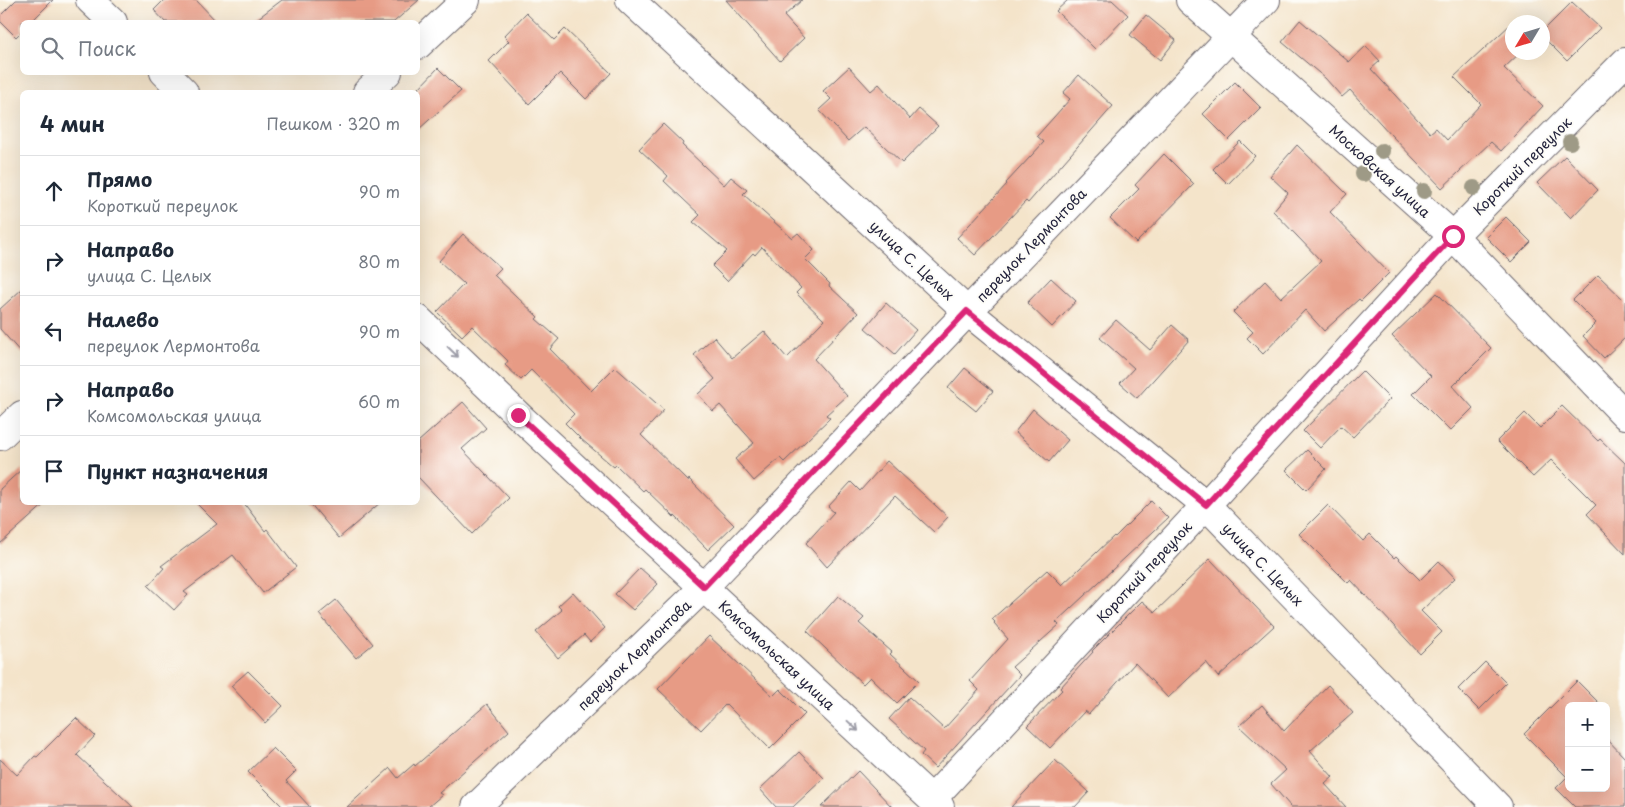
<!DOCTYPE html>
<html lang="ru">
<meta charset="utf-8">
<style>
body{margin:0;font-family:"Playpen Sans",sans-serif;background:#f6f6f7;color:#1f2937}
.controls{position:absolute;right:15px;bottom:15px;display:grid;overflow:hidden;border-radius:8px;box-shadow:0 5px 20px #0002}
.controls button{width:45px;height:45px;display:grid;place-items:center;padding:0;border:0;border-bottom:1px solid #e0e1e3;background:#fff;color:#1f2937;font:25px sans-serif}
.compass{position:absolute;left:1505px;top:15px;width:45px;height:45px;border-radius:50%;background:#fff;box-shadow:0 5px 20px #0002;rotate:232deg}
.stop{position:absolute;width:15px;height:15px;margin:-11px;border:4px solid #db2777;border-radius:50%;background:#fff}
.stop.end{background:#db2777;border-color:#fff;box-shadow:0 1px 5px #0008}
.list{margin:0;padding:0;list-style:none}
h2{display:flex;justify-content:space-between;align-items:center;height:65px;margin:0;padding:0 20px;font-size:21px}
h2 small{font-size:16px;font-weight:400;color:#747a83}
.list li{display:grid;grid-template-columns:32px 1fr auto;gap:15px;align-items:center;box-sizing:border-box;height:70px;padding:0 20px;border-top:1px solid #e0e1e3}
.list b{display:block;font-size:19px;white-space:nowrap}
.list p{margin:0;font-size:16px;white-space:nowrap;color:#747a83}
.list em{font-size:16px;font-style:normal;color:#747a83}
.icon{flex:none;width:28px;height:28px;fill:none;stroke:currentColor;stroke-width:2;stroke-linecap:round;stroke-linejoin:round}
.map{position:relative;flex:none;width:1625px;height:807px;overflow:hidden}
.search{position:absolute;background:#fff;box-shadow:0 5px 20px #0002;left:20px;top:20px;width:400px;height:55px;display:flex;align-items:center;gap:12px;box-sizing:border-box;padding:0 18px;border-radius:8px;color:#747a83;font-size:19px}
.panel{position:absolute;background:#fff;box-shadow:0 5px 20px #0002;left:20px;top:90px;width:400px;height:415px;border-radius:8px}
.map>svg:first-child{display:block}
.building{fill:#e79b85}
.lines{fill:none;stroke-linecap:round;stroke-linejoin:round}
.minor-casing{stroke:#6c666d;stroke-width:30}
.major-casing{stroke:#6c666d;stroke-width:30}
.minor{stroke:#fff;stroke-width:28}
.major{stroke:#fff;stroke-width:28}
.tree{fill:#9e9a86}
.oneway{stroke:#9c9ca7}
.route{stroke:#db2777;stroke-width:6}
.labels{text-anchor:middle;dominant-baseline:central;stroke-width:4;stroke-linejoin:round;paint-order:stroke}
.street-label{font-size:14px;fill:#22223b;stroke:#fdfcf7}
</style>
<div class="map">
<svg width="1625" height="807" viewBox="0 0 1625 807">
<rect width="100%" height="100%" fill="#fdfcf7"/>
<filter id="ink" filterUnits="userSpaceOnUse"><feTurbulence type="fractalNoise" baseFrequency=".02" numOctaves="2"/><feDisplacementMap in="SourceGraphic" scale="10" xChannelSelector="R" yChannelSelector="G"/><feConvolveMatrix kernelMatrix="1 2 1 2 8 2 1 2 1" color-interpolation-filters="sRGB"/></filter>
<filter id="wash" filterUnits="userSpaceOnUse"><feTurbulence type="fractalNoise" baseFrequency=".0096" numOctaves="4" result="noise"/><feDisplacementMap in="SourceGraphic" scale="20" xChannelSelector="R" yChannelSelector="G"/><feGaussianBlur stdDeviation="1.12" result="paint"/><feColorMatrix in="noise" values="0 0 0 0 0 0 0 0 0 0 0 0 0 0 0 0 0 1.4 0 .05"/><feComposite in="paint" operator="in"/></filter>
<g filter="url(#wash)">
<rect width="100%" height="100%" fill="#f4e4ca"/>
<g id="blocks">
<g class="building">
<polygon points="16,0 53,0 31,22 22,22 22,31 16,37 0,21 0,16"/>
<polygon points="164,0 196,0 217,22 165,22 154,10"/>
<polygon points="282,0 419,0 394,22 253,22"/>
<polygon points="726,0 802,0 784,16 804,38 780,61"/>
<polygon points="1068,0 1112,0 1128,15 1095,49 1056,11"/>
<polygon points="1572,2 1600,28 1567,61 1542,36 1542,32"/>
<polygon points="526,13 554,40 565,29 611,73 586,99 560,73 529,104 489,61 509,41 504,36"/>
<polygon points="1146,15 1176,40 1160,60 1130,35"/>
<polygon points="1300,20 1349,62 1366,46 1380,61 1371,69 1430,133 1436,128 1447,140 1481,104 1454,77 1512,23 1512,52 1521,52 1504,68 1543,106 1501,151 1491,142 1442,188 1391,135 1350,90 1342,97 1325,78 1282,42"/>
<polygon points="849,67 871,91 879,84 910,119 919,109 938,126 902,163 864,127 848,141 819,110 831,99 823,91"/>
<polygon points="438,68 461,91 418,130 418,89"/>
<polygon points="1079,75 1113,106 1028,203 1026,201 975,255 957,238 1007,184 1006,183 1044,142 1037,136 1070,99 1063,93"/>
<polygon points="1235,82 1261,108 1229,140 1203,114"/>
<polygon points="663,124 683,143 682,145 724,185 731,177 747,190 743,194 792,238 798,233 814,250 805,259 830,284 829,286 858,313 814,359 847,396 826,415 830,418 784,462 780,458 754,481 735,459 754,443 720,405 713,411 698,394 715,379 694,355 714,337 732,358 764,331 787,358 824,320 796,293 801,288 762,247 755,255 753,253 727,281 712,266 727,251 693,222 700,215 664,181 668,176 639,149"/>
<polygon points="1240,141 1255,156 1228,184 1213,169"/>
<polygon points="1297,145 1347,194 1330,212 1389,273 1361,301 1359,299 1324,331 1305,310 1263,354 1247,338 1253,332 1233,312 1265,281 1281,298 1321,261 1273,211 1288,193 1270,176"/>
<polygon points="1164,154 1194,184 1136,243 1110,218 1139,189 1135,185"/>
<polygon points="1565,156 1598,190 1571,218 1537,183"/>
<polygon points="1506,217 1531,242 1511,262 1486,237"/>
<polygon points="463,234 501,268 494,275 538,317 536,319 559,339 550,349 591,391 615,367 664,410 641,435 688,481 689,479 734,525 708,550 675,516 674,517 645,489 643,491 616,465 614,467 581,439 565,423 574,414 531,370 521,380 505,365 508,361 472,326 462,336 437,312 464,284 439,261"/>
<polygon points="1598,275 1625,301 1625,338 1604,358 1583,336 1596,323 1573,300"/>
<polygon points="1051,278 1076,301 1052,327 1027,303"/>
<polygon points="22,289 22,354 0,329 0,309"/>
<polygon points="1437,293 1491,348 1453,386 1473,408 1450,431 1413,394 1431,376 1392,336"/>
<polygon points="886,303 916,330 895,354 865,328"/>
<polygon points="1116,320 1150,350 1172,325 1189,340 1137,398 1120,383 1134,368 1100,338"/>
<polygon points="965,368 993,391 976,411 948,388"/>
<polygon points="1362,371 1390,399 1353,437 1341,426 1320,448 1303,431"/>
<polygon points="463,402 486,428 462,449 509,498 472,534 418,477 418,442"/>
<polygon points="1562,406 1598,441 1600,439 1625,463 1625,554 1587,514 1596,505 1551,460 1533,477 1497,441 1525,413 1540,428"/>
<polygon points="1033,409 1068,440 1049,462 1015,432"/>
<polygon points="1307,450 1326,469 1306,490 1286,470"/>
<polygon points="887,461 948,517 934,532 895,496 827,567 806,543 834,512 828,507 851,482 860,491"/>
<polygon points="22,469 22,502 47,502 0,544 0,489"/>
<polygon points="1151,501 1168,518 1056,622 1059,625 1012,667 1020,675 935,768 921,755 924,751 889,719 909,697 944,729 979,690 970,681 1008,639 994,623 995,622 992,619 1047,570 1062,585 1114,536 1115,537"/>
<polygon points="195,502 243,502 265,531 267,529 296,567 263,593 233,555 184,592 188,595 174,610 148,586 164,568 161,566 217,524"/>
<polygon points="309,502 381,502 339,538"/>
<polygon points="1328,505 1363,541 1370,534 1394,558 1396,556 1420,580 1439,561 1455,578 1421,611 1442,632 1420,654 1351,580 1348,583 1299,534"/>
<polygon points="1210,559 1274,626 1218,677 1206,662 1168,698 1135,663 1089,714 1085,711 1050,748 1027,726 1062,690 1060,688 1093,652 1092,651 1142,601 1155,612"/>
<polygon points="640,568 658,584 633,610 615,594"/>
<polygon points="573,592 605,628 590,642 584,635 558,658 536,632 562,610 558,606"/>
<polygon points="838,596 864,618 859,623 892,652 890,654 919,681 897,703 870,677 863,684 807,631"/>
<polygon points="336,600 373,644 356,658 319,614"/>
<polygon points="709,636 773,696 780,689 805,714 770,749 726,704 701,730 658,689"/>
<polygon points="1485,662 1506,683 1479,710 1458,689"/>
<polygon points="248,671 283,706 265,723 231,686"/>
<polygon points="1577,681 1602,706 1569,706 1569,788 1606,788 1606,738 1625,758 1625,807 1575,807 1556,788 1567,777 1524,734"/>
<polygon points="1328,685 1353,713 1310,751 1333,777 1325,784 1346,807 1291,807 1271,784 1286,770 1239,726 1262,705 1284,731"/>
<polygon points="487,704 509,731 439,793 442,795 428,807 347,807 390,768 398,778 414,764 415,766"/>
<polygon points="76,718 95,736 77,755 133,807 0,807 0,759 17,775 35,756 37,757"/>
<polygon points="273,748 296,771 286,781 310,807 283,807 248,772"/>
<polygon points="799,752 824,778 793,807 776,807 760,789"/>
<polygon points="1055,760 1089,792 1075,807 1011,807"/>
<polygon points="858,771 892,807 821,807"/>
</g>
</g>
</g>
<g filter="url(#ink)">
<use href="#blocks" fill-opacity="0" stroke="#6c666d" stroke-width="1"/>
<g class="lines">
<defs>
<g id="minor">
<polyline points="630,0 967,311 1206,505 1498,807"/>
<polyline points="1190,0 1453,236 1625,415"/>
<polyline points="418,45 466,0"/>
<polyline points="367,92 388,72"/>
<polyline points="0,436 22,415"/>
<polyline points="932,799 1206,505 1453,236 1625,62"/>
<polyline points="476,807 704,587 1266,0"/>
</g>
<g id="major">
<polyline points="90,0 113,22"/>
<polyline points="164,72 184,92"/>
<polyline points="418,319 518,415 940,807"/>
</g>
</defs>
<use href="#minor" class="minor-casing"/>
<use href="#major" class="major-casing"/>
<use href="#minor" class="minor"/>
<use href="#major" class="major"/>
</g>
<g class="tree">
<circle cx="1570" cy="142" r="8"/>
<circle cx="1382" cy="151" r="8"/>
<circle cx="1363" cy="174" r="8"/>
<circle cx="1474" cy="188" r="8"/>
<circle cx="1424" cy="191" r="8"/>
</g>
<defs><path id="oneway-shaft" d="M-6 0H5M1.5-3L5.5 0L1.5 3" fill="none" stroke-width="1.6" stroke-linecap="round" stroke-linejoin="round" transform="scale(1.25)"/></defs>
<g class="oneway">
<use href="#oneway-shaft" transform="translate(453 352) rotate(44)"/>
<use href="#oneway-shaft" transform="translate(853 726) rotate(43)"/>
</g>
</g>
<g class="lines" filter="url(#ink)">
<polyline class="route" points="518,415 704,587 967,311 1206,505 1453,236"/>
</g>
<g class="labels">
<g class="street-label">
<text transform="translate(1522 166) rotate(-45)">Короткий переулок</text>
<text transform="translate(1380 171) rotate(42)">Московская улица</text>
<text transform="translate(1031 245) rotate(-46)">переулок Лермонтова</text>
<text transform="translate(912 260) rotate(43)">улица С. Целых</text>
<text transform="translate(1263 564) rotate(46)">улица С. Целых</text>
<text transform="translate(1144 572) rotate(-47)">Короткий переулок</text>
<text transform="translate(634 655) rotate(-44)">переулок Лермонтова</text>
<text transform="translate(777 655) rotate(43)">Комсомольская улица</text>
</g>
</g>
</svg>
<div class="controls">
<button>+</button>
<button>−</button>
</div>
<svg class="compass" viewBox="-18 -18 36 36"><path d="M0-13l5 13h-10z" fill="#e53935"/><path d="M0 13l5-13h-10z" fill="#747a83"/></svg>
<div class="stop" style="left:1453px;top:236px"></div>
<div class="stop end" style="left:518px;top:415px"></div>
<div class="search"><svg class="icon" aria-label="search" viewBox="0 0 24 24"><circle cx="10" cy="10" r="6"/><path d="M15 15l6 6"/></svg>Поиск</div>
<section class="panel">
<h2>4 мин<small>Пешком · 320 m</small></h2>
<ul class="list">
<li><svg class="icon" aria-label="ahead" viewBox="0 0 24 24"><path d="M12 20V5M6 11l6-6 6 6"/></svg><div><b>Прямо</b><p>Короткий переулок</p></div><em>90 m</em></li>
<li><svg class="icon" aria-label="right" viewBox="0 0 24 24"><path d="M7 20v-9h11M14 6l5 5-5 5"/></svg><div><b>Направо</b><p>улица С. Целых</p></div><em>80 m</em></li>
<li><svg class="icon" aria-label="left" viewBox="0 0 24 24"><path d="M17 20v-9H6M10 6l-5 5 5 5"/></svg><div><b>Налево</b><p>переулок Лермонтова</p></div><em>90 m</em></li>
<li><svg class="icon" aria-label="right" viewBox="0 0 24 24"><path d="M7 20v-9h11M14 6l5 5-5 5"/></svg><div><b>Направо</b><p>Комсомольская улица</p></div><em>60 m</em></li>
<li><svg class="icon" aria-label="arrive" viewBox="0 0 24 24"><path d="M6 21V4h12l-3 4 3 4H6"/></svg><div><b>Пункт назначения</b></div></li>
</ul>
</section>
</div>
